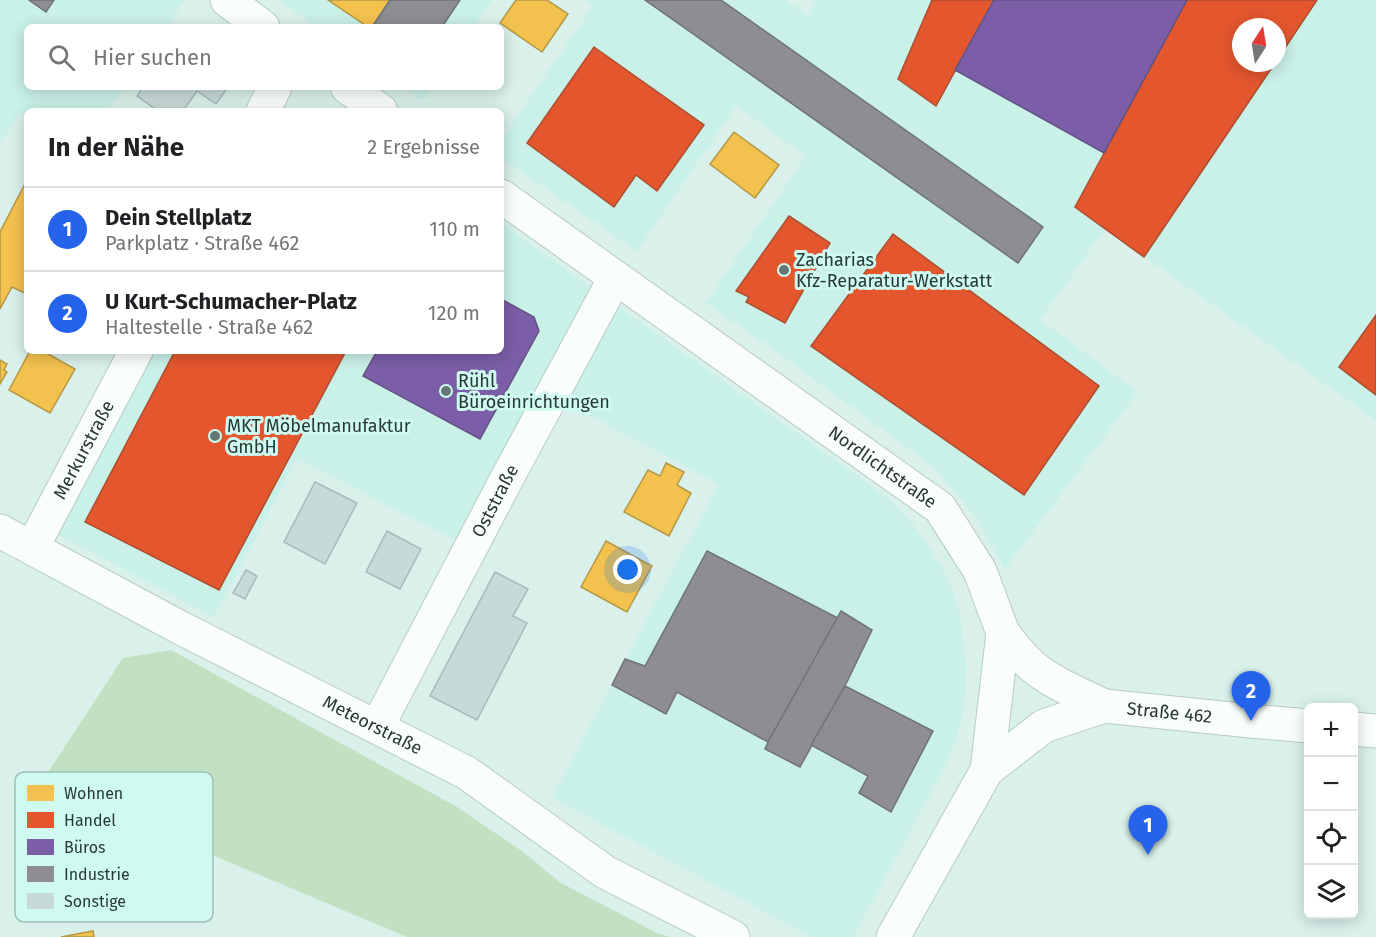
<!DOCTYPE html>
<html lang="de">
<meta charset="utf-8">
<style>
body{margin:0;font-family:"Fira Sans",sans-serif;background:#f6f6f6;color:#202124}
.controls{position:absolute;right:18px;bottom:18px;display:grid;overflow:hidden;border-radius:9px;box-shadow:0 3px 15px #0003}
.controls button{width:54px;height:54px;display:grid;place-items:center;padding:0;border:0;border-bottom:2px solid #e0e0e0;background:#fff;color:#202124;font:30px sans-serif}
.compass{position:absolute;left:1232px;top:18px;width:54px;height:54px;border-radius:50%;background:#fff;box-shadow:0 3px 15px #0003;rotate:12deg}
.you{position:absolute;left:628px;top:570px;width:21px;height:21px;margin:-15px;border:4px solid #fff;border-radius:50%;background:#1a73e8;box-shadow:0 0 0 9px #1a73e833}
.badge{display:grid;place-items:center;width:39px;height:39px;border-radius:50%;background:#2563eb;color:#fff;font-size:20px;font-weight:700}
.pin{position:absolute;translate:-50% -50px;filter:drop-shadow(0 2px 3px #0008)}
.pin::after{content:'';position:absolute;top:32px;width:21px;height:18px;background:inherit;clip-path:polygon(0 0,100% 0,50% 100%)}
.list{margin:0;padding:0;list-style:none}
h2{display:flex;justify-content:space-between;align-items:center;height:78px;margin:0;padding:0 24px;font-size:26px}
h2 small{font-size:20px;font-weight:400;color:#757577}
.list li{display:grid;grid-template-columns:39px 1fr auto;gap:18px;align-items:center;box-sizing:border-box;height:84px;padding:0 24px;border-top:2px solid #e0e0e0}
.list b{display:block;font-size:22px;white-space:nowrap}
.list p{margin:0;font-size:20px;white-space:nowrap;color:#757577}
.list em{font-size:20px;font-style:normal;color:#757577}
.icon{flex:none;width:33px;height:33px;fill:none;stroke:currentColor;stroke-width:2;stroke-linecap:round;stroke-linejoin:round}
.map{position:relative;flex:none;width:1376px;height:937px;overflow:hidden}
.search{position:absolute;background:#fff;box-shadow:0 3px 15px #0003;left:24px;top:24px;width:480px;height:66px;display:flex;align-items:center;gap:15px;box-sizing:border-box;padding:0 21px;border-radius:9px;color:#757577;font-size:22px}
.panel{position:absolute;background:#fff;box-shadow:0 3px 15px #0003;left:24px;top:108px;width:480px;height:246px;border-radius:9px}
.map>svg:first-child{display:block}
.built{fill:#c9f1e8;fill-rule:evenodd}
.green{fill:#c4e0c2}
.homes{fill:#f2c14e;stroke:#b59846;stroke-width:1.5}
.shops{fill:#e4572e;stroke:#ac4e30;stroke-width:1.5}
.offices{fill:#7b5ea7;stroke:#625385;stroke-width:1.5}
.industry{fill:#8d8d92;stroke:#6f7476;stroke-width:1.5}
.building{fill:#c7d9d8;stroke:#a8bab8;stroke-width:1.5}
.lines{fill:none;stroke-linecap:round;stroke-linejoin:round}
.minor-casing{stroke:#b9cbc7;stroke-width:35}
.minor{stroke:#f9fdfc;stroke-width:33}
.poi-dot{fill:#667875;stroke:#cffaf0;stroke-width:2}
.labels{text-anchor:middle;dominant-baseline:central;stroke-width:6;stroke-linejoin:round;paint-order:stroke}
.poi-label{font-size:18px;fill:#283835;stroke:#cffaf0;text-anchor:start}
.street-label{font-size:18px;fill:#283835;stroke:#cffaf0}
.key{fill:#cffaf0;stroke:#9dc0b8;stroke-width:1.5}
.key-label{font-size:16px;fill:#283835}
</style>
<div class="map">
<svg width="1376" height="937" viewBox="0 0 1376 937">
<rect width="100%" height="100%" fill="#d9f0eb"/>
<g class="built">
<polygon points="0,0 185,0 166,27 27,27 27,87 124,87 107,111 27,111 27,116 19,113 0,144"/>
<polygon points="279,0 492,0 473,27 317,27"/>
<path d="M586 0H786L808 16 816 0H1376V420L1105 229 1040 320 1138 392 1005 569 978 520 936 469 787 359 706 303 806 156 736 106 637 251 501 158V140L593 6ZM1241 27H1277V63H1241Z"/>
<polygon points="402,87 433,87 423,101"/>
<polygon points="501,223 594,290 460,543 297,458 214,617 54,532 155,351 501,351"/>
<polygon points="616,305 884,495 907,517 925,540 946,574 959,609 966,665 965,699 960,727 950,755 926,802 853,937 812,937 552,797 719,484 565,402"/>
</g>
<polygon class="green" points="171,650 457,807 522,851 561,883 657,933 670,937 407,937 41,783 123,658"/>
<g class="homes">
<polygon points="328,0 390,0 372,27 368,27"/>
<polygon points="516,0 547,0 568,14 542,52 500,23"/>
<polygon points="734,132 779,165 755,198 710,164"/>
<polygon points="27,180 27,294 12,287 0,309 0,232"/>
<polygon points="30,351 43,351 75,369 50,413 9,390"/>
<polygon points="0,360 7,364 4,370 7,372 0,384"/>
<polygon points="666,463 684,472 677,485 691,493 669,536 624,512 648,470 660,476"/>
<polygon points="606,541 652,566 627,612 581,587"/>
<polygon points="93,931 94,937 61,937"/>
</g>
<g class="shops">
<polygon points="932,0 994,0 936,106 898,79"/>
<polygon points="1187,0 1317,0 1277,60 1277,27 1241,27 1241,63 1275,63 1144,257 1075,207"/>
<polygon points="594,47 704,125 657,191 636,175 614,207 527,143"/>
<polygon points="789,216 830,243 785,323 746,302 749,297 736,291"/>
<polygon points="893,234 1099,386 1024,495 811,346"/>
<polygon points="1376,315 1376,395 1339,367"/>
<polygon points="175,351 346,351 219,590 85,522"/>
</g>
<g class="offices">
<polygon points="994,0 1187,0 1104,153 955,70"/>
<polygon points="501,299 534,317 539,331 480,439 363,376 377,351 430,351 435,354 437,351 501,351"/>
</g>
<g class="industry">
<polygon points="29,0 54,0 46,12"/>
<polygon points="390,0 460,0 442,27 372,27"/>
<polygon points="645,0 721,0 1043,227 1018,263"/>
<polygon points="707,551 838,618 768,742 677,692 666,714 612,685 625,659 645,666"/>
<polygon points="841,611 872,630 845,686 800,767 765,749 768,742"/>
<polygon points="845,686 933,731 891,812 859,793 868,776 811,745"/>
</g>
<g class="building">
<polygon points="143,87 228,87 216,104 197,91 183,111 158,111 137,96"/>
<polygon points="315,482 357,503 325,564 284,542"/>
<polygon points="387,531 421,549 400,589 366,572"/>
<polygon points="246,570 257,576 245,599 233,593"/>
<polygon points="495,572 528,589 513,616 527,623 477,720 430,696"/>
</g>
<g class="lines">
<defs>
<g id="minor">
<polyline points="227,0 263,27"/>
<polyline points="347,87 381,111"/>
<polyline points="263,111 275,87"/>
<path id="s1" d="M501 196 940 508 980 571 1003 633 987 770 893 937"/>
<path id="s2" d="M0 531 179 627 467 773 605 872 733 937"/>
<path id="s3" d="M32 548 136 351"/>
<path d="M1003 633C1012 645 1021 656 1032 666 1052 683 1080 694 1104 706"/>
<path id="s4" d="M377 727 505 482 615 278"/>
<polyline points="1354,729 1376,731"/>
<path id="s5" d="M987 770 1044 726 1104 706 1251 721 1308 726"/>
</g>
</defs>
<use href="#minor" class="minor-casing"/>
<use href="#minor" class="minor"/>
</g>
<g class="poi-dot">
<circle cx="784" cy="270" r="6"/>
<circle cx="446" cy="391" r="6"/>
<circle cx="215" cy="436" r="6"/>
</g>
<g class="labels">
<g class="poi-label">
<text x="796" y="260">Zacharias<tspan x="796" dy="21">Kfz-Reparatur-Werkstatt</tspan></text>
<text x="458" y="381">Rühl<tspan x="458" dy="21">Büroeinrichtungen</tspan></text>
<text x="227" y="426">MKT Möbelmanufaktur<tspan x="227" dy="21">GmbH</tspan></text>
</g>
<g class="street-label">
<text stroke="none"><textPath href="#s3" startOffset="111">Merkurstraße</textPath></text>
<text stroke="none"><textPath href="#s1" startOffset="468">Nordlichtstraße</textPath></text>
<text stroke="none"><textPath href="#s4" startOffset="255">Oststraße</textPath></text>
<text stroke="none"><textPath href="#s5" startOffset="201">Straße 462</textPath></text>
<text stroke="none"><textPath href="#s2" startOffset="420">Meteorstraße</textPath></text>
</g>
</g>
<rect x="15" y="772" width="198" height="150" rx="9" class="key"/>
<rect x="27" y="785" width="27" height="16" fill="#f2c14e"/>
<rect x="27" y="812" width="27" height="16" fill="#e4572e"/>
<rect x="27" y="839" width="27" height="16" fill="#7b5ea7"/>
<rect x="27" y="866" width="27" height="16" fill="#8d8d92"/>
<rect x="27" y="893" width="27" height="16" fill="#c7d9d8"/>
<g class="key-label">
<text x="64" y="799">Wohnen</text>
<text x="64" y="826">Handel</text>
<text x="64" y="853">Büros</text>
<text x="64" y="880">Industrie</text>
<text x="64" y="907">Sonstige</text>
</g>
</svg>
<div class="controls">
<button>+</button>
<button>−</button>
<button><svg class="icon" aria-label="locate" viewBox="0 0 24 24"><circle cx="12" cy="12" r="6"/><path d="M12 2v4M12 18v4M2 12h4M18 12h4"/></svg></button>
<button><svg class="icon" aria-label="layers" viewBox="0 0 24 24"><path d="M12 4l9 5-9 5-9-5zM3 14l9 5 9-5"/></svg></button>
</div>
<svg class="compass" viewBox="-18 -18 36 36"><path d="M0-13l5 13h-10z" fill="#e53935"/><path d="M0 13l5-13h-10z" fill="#757577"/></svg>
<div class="you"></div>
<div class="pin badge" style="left:1148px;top:855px">1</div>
<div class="pin badge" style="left:1251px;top:721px">2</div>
<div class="search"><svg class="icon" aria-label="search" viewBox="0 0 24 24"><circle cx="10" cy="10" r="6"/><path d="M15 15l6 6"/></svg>Hier suchen</div>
<section class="panel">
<h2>In der Nähe<small>2 Ergebnisse</small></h2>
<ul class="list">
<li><span class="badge">1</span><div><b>Dein Stellplatz</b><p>Parkplatz · Straße 462</p></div><em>110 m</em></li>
<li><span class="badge">2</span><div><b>U Kurt-Schumacher-Platz</b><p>Haltestelle · Straße 462</p></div><em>120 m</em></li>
</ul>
</section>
</div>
